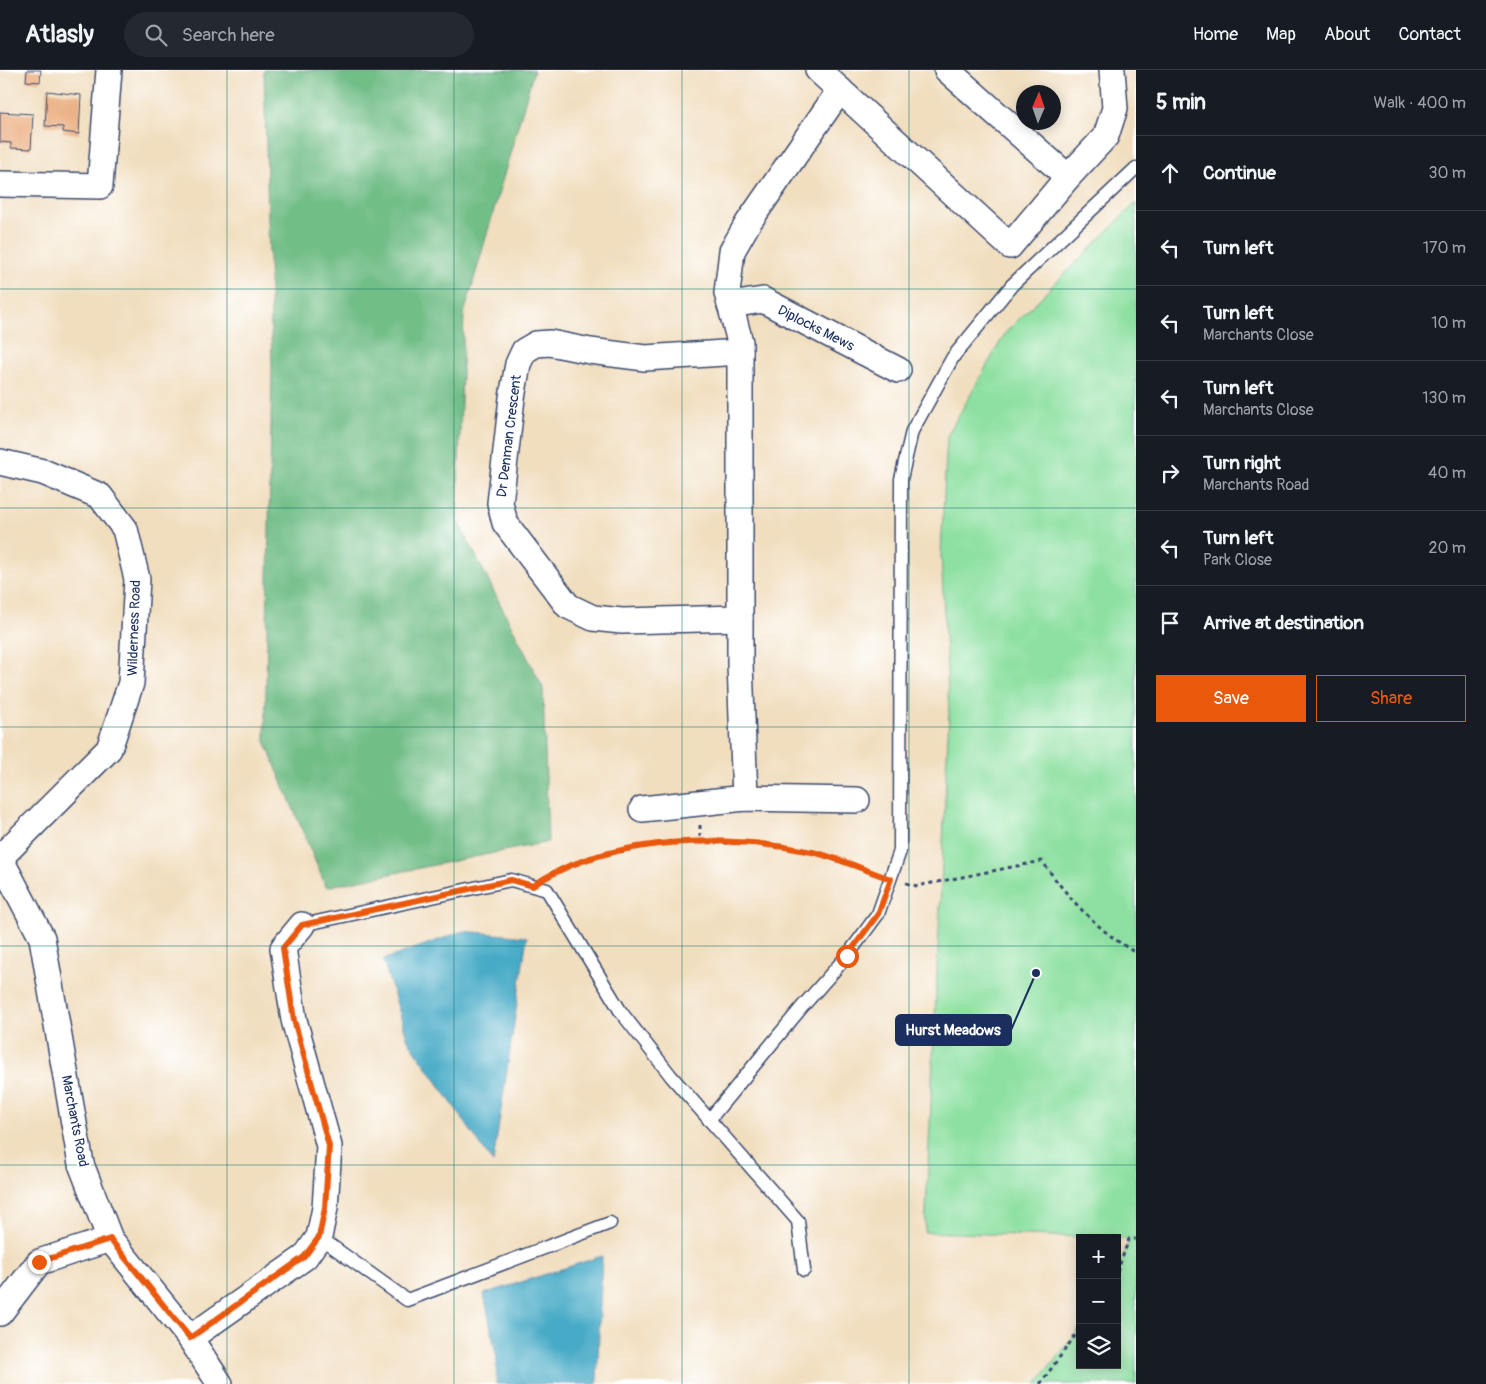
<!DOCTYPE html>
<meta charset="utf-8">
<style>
body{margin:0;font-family:Pangolin,sans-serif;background:#242831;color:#f1f3f6}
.controls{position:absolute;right:15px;bottom:15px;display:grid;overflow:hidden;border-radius:0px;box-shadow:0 2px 12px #0003}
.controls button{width:45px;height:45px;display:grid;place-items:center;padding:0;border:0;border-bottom:1px solid #363941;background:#171b24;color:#f1f3f6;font:25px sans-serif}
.compass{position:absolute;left:1016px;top:15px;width:45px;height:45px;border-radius:50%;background:#171b24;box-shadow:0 2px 12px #0003;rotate:2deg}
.stop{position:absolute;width:15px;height:15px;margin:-11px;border:4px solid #ea580c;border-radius:50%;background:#fff}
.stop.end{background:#ea580c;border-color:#fff;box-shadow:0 1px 5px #0008}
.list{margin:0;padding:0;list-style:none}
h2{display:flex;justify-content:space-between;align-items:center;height:65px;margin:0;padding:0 20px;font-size:21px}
h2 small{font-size:16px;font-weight:400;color:#9ea1a6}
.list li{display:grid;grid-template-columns:32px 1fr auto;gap:15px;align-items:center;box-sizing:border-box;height:75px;padding:0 20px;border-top:1px solid #363941}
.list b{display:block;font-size:19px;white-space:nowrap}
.list p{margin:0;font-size:16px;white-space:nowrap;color:#9ea1a6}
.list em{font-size:16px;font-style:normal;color:#9ea1a6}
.actions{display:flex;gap:10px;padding:15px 20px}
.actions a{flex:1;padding:11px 0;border:1px solid #ea580c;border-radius:0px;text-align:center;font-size:18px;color:#ea580c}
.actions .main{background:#ea580c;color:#fff}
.icon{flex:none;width:28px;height:28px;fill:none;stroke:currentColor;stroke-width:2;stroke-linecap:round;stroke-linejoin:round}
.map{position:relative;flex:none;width:1136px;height:1314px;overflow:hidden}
header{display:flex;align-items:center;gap:30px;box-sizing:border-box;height:70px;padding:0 25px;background:#171b24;border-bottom:1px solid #363941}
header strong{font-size:24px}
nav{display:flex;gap:28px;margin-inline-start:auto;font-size:18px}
.search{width:350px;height:45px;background:#242831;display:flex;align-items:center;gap:12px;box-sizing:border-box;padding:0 18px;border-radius:28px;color:#9ea1a6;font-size:19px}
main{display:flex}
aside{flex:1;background:#171b24}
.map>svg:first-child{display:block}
.green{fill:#8de0a1;stroke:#548880}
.forest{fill:#72be87;stroke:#467672}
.water{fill:#47aac6;stroke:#316c92}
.building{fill:#ebae81}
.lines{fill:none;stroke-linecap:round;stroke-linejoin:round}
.service-casing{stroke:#3b496d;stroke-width:15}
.minor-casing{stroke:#3b496d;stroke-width:28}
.path{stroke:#3b496d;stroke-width:3;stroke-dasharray:4 4;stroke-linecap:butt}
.service{stroke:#fff;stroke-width:12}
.minor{stroke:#fff;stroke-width:25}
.route{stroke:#ea580c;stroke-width:6}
.grid{fill:none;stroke:#0f766e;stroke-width:1;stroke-opacity:0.55}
.labels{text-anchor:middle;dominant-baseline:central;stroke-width:4.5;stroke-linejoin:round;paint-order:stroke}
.street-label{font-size:14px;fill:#1b2f5e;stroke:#fff}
.leader{fill:none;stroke:#1b2f5e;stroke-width:2}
.callout-dot{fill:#1b2f5e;stroke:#fff;stroke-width:2}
.callout{fill:#1b2f5e;stroke:#1b2f5e;stroke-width:2}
.callout-label{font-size:15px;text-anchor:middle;font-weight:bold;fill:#fff}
</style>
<header>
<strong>Atlasly</strong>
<div class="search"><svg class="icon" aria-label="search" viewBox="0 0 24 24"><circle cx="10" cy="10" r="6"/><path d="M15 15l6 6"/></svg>Search here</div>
<nav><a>Home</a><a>Map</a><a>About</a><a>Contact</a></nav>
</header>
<main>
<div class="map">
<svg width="1136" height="1314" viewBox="0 0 1136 1314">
<rect width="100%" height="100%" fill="#fff"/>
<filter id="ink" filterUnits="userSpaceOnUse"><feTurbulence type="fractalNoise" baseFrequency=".02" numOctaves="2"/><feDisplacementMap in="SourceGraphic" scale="10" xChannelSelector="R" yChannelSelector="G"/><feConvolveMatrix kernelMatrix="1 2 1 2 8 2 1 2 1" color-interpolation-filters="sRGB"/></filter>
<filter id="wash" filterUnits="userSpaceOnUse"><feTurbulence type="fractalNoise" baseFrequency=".0096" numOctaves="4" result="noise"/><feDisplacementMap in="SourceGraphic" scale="20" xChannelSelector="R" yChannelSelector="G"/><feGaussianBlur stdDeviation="1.12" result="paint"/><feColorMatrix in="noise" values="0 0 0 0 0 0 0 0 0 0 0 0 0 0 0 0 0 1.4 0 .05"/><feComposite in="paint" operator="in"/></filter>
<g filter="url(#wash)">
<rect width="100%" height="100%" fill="#f1debf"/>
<polygon class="green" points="1136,133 1136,1314 1036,1314 1080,1258 1080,1295 1117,1295 1117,1202 1129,1170 1117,1168 925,1162 949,643 941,483 947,366 1006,262"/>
<polygon class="forest" points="264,0 534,0 464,244 457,449 543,618 548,772 326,817 265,671 272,298"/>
<g class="water">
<polygon points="463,861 527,867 493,1093 408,970 383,890"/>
<polygon points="602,1186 597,1314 496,1314 497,1289 484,1224"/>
</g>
<g id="blocks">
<g class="building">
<polygon points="27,0 41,0 40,12 26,11"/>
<polygon points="47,21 81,25 79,64 63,62 63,57 45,56"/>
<polygon points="0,42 33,44 31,79 11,78 11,73 0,72"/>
</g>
</g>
</g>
<g filter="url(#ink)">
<use href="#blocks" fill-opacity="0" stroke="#3b496d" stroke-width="1"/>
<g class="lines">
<defs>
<g id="service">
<polyline points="302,855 511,810 547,820 621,942 671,1006 798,1151 804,1200"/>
<polyline points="709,1050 802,937 847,886 878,844 900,781 901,409 912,361 953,287 1012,215 1136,98"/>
<polyline points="319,1167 407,1230 610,1153"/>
</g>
<g id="minor">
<polyline points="818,0 1010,176 1068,107 1106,66 1115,38 1112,0"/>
<polyline points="947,0 1068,107"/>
<polyline points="0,114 100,116 109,0"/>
<polyline points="730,235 763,230 898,300"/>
<polyline points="0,392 43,402 100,426 125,459 137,509 131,613 109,679 0,788"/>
<polyline points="740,548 622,551 593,548 568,536 505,453 500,433 512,328 518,294 524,281 536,274 550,273 590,281 645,288 740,282"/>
<polyline points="745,728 740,593 740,272 727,223 732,181 748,153 840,20"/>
<polyline points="642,739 745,728 857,730"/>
<polyline points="0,788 42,868 81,1094 110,1169 190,1268 220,1314"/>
<polyline points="0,1243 39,1192 110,1169"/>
<polyline points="190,1268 305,1187 319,1167 325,1138 329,1076 294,950 283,878 302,855"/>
</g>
</defs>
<use href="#service" class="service-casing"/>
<use href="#minor" class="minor-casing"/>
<g class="path">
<polyline points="700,755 700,772"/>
<polyline points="552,803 594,786 668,772 761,773 814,782 874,803"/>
<path d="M906 813 917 816 1042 791C1067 827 1097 860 1136 883"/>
<polyline points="1117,1202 1129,1169 1136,1169"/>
<polyline points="1040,1314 1080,1259"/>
</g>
<use href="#service" class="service"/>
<use href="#minor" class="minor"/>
</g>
</g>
<g class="lines" filter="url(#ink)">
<path class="route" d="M39 1192 110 1169 190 1268 304 1187 319 1167 325 1138 329 1076 294 950 283 878 302 855 511 810 533 816C544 807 556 802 569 796 643 766 735 766 812 782 836 787 867 801 891 809L878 844 847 886"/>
</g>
<path class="grid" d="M227 0V1314M454 0V1314M682 0V1314M909 0V1314M0 219H1136M0 438H1136M0 657H1136M0 876H1136M0 1095H1136"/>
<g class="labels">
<g class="street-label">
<text transform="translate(816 258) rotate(27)">Diplocks Mews</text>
<text transform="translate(509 366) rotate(-83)">Dr Denman Crescent</text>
<text transform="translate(134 558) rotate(-88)">Wilderness Road</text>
<text transform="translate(75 1051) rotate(79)">Marchants Road</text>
</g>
</g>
<path class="leader" d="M1036 903L1011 960"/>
<circle class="callout-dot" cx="1036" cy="903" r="5"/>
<rect class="callout" x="896" y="945" width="115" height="30" rx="5"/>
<g class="callout-label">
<text x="953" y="965">Hurst Meadows</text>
</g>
</svg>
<div class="controls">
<button>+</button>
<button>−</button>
<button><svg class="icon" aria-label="layers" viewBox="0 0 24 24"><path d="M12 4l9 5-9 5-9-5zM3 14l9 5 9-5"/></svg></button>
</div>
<svg class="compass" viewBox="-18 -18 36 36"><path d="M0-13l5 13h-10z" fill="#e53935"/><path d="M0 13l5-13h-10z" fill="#9ea1a6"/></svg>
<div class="stop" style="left:847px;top:886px"></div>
<div class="stop end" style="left:39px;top:1192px"></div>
</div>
<aside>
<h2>5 min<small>Walk · 400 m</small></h2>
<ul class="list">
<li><svg class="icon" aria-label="ahead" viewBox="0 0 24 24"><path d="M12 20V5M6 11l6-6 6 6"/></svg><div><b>Continue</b></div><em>30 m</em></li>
<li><svg class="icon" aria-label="left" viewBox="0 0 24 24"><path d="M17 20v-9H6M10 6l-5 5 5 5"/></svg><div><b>Turn left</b></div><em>170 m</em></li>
<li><svg class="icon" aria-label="left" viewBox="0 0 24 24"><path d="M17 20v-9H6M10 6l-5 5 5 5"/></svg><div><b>Turn left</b><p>Marchants Close</p></div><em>10 m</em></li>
<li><svg class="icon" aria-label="left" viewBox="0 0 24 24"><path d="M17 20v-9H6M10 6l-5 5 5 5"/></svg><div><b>Turn left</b><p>Marchants Close</p></div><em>130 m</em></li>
<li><svg class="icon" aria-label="right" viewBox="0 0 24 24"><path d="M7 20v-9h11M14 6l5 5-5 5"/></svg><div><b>Turn right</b><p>Marchants Road</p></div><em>40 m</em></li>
<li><svg class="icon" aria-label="left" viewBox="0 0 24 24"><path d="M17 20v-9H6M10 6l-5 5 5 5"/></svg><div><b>Turn left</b><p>Park Close</p></div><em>20 m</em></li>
<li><svg class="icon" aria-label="arrive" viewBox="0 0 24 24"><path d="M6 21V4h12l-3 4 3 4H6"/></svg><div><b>Arrive at destination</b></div></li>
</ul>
<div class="actions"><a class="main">Save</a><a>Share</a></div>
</aside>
</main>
